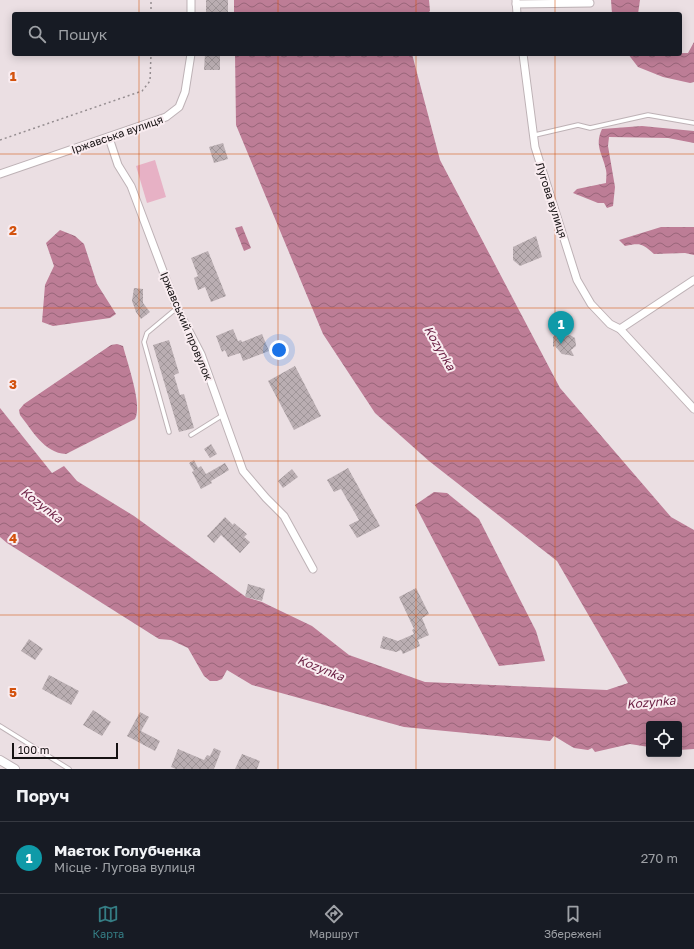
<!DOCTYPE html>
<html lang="uk">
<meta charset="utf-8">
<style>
body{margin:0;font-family:"Golos Text",sans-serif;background:#242831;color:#f1f3f6}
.controls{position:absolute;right:12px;bottom:12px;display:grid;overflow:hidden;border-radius:4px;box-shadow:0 2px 10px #0003}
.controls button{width:36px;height:36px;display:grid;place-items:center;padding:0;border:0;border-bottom:1px solid #363941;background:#171b24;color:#f1f3f6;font:20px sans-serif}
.scale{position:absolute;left:12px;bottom:10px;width:106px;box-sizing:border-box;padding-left:4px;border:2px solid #161213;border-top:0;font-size:11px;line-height:14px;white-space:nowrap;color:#161213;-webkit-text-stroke:3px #f9ecf0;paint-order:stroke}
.you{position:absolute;left:279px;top:350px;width:14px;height:14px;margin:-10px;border:3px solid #fff;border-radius:50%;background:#1a73e8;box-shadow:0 0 0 6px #1a73e833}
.badge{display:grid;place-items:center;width:26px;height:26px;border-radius:50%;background:#357d84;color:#fff;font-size:13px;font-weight:700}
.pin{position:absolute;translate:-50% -33px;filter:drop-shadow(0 1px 2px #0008)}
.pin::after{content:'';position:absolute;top:21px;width:14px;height:12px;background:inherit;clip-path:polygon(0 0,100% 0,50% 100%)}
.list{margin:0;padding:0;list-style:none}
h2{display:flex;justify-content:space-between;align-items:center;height:52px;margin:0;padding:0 16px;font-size:17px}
h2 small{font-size:13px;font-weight:400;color:#9ea1a6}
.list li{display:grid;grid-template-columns:26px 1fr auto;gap:12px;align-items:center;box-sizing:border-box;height:72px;padding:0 16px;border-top:1px solid #363941}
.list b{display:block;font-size:15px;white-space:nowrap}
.list p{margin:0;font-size:13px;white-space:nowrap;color:#9ea1a6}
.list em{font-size:13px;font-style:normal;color:#9ea1a6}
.icon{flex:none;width:22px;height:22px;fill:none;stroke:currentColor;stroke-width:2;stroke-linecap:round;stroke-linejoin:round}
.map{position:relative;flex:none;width:694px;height:769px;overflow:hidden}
.search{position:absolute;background:#171b24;box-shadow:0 2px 10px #0003;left:12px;right:12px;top:12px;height:44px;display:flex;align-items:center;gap:10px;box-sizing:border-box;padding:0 14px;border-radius:4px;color:#9ea1a6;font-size:15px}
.sheet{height:124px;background:#171b24}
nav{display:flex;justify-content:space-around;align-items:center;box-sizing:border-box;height:56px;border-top:1px solid #363941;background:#171b24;font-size:11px;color:#9ea1a6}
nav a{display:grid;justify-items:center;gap:2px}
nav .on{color:#357d84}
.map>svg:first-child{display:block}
.park{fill:#e7b1c5}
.water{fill:url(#water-waves)}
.building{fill:url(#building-cross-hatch)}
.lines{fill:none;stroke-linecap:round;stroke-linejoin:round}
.service-casing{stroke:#beb2b6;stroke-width:5.5}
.minor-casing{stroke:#beb2b6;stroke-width:9}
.tertiary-casing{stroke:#beb2b6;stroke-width:10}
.path{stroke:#958d90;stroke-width:1.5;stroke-dasharray:2 3;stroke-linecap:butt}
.service{stroke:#fff;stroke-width:3.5}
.minor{stroke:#fff;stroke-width:7}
.tertiary{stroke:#fff;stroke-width:8}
.grid{fill:none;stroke:#d3520d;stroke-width:1;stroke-opacity:0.55}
.labels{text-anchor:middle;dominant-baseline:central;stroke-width:4;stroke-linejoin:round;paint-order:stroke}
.street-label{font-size:11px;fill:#161213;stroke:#f9ecf0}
.water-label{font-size:12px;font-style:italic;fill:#6a1e42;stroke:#f9ecf0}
.grid-label{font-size:13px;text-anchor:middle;font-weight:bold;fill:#d3520d;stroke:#f9ecf0;stroke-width:4;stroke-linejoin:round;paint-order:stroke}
</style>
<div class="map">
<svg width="694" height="769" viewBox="0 0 694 769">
<defs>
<pattern id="water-waves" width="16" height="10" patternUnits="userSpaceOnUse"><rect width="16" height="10" fill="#bd7d96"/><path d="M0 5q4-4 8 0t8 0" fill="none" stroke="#996579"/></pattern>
<pattern id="building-cross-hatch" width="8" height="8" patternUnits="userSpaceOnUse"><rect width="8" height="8" fill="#baaeb2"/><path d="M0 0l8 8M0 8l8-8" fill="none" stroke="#9f9598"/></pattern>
</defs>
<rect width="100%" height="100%" fill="#ebdfe3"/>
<polygon class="park" points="155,160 166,197 147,203 136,166"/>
<g class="water">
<polygon points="234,0 429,0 430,11 427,14 234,14"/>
<polygon points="611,0 640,0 638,14 612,14"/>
<polygon points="694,42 694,82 690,83 663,77 638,67 628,54 688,53"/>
<polygon points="235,54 412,54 440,160 560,388 671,517 694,530 694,749 679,750 679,724 649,724 649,747 630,744 595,752 592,748 588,750 574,748 554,736 550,741 404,727 252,685 227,670 222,679 217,681 210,681 204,676 188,648 171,640 159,639 7,543 0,537 0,408 52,473 64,466 77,481 134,516 246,597 262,602 312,626 349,655 425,682 607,690 628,683 557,561 429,461 375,413 323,334 236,125"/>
<path d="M642 126 694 131V143L668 138 609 137 608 146 615 187 613 206 607 208 604 203H598L573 193 577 189 606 183C606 179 607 174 606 170 603 154 594 146 602 129Z"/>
<polygon points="242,226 251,248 244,251 235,228"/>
<path d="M661 227H694V255L685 253 654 254C642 243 640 243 625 246L619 240Z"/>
<polygon points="60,230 75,236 84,244 97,284 116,314 110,318 53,326 42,322 45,285 54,266 46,243"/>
<path d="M117 344 123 346C127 362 143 406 135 419L66 454C44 453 32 430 20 415L19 410 24 404 111 345Z"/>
<polygon points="434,492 447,493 479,519 536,631 545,661 499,666 415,505"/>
</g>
<g class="building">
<rect x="206" y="0" width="22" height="14"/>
<polygon points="205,54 220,54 220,70 204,70"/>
<polygon points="223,143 228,159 214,163 209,147"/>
<polygon points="536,236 542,257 520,266 513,260 513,247"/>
<polygon points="208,251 226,296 211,302 205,287 198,290 194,278 198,276 191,258"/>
<polygon points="134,288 143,289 143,303 150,312 141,319 136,312 132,301"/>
<polygon points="233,329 238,341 241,340 242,342 262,334 269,351 243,361 240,353 228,357 225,350 222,352 216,336"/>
<polygon points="556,333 563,337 570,335 575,338 576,346 571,350 574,356 562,354 555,346 553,347 553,337"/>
<polygon points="169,340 179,373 174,375 180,395 184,394 194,428 179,432 153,345"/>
<polygon points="295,366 321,416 294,430 268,381"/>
<polygon points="211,444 217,454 210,458 204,449"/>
<polygon points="194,460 198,468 201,466 206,474 225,463 229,470 211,481 212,483 201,489 192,472 194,471 189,463"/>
<polygon points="348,468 380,526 357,538 349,525 359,520 341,489 334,492 327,480"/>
<polygon points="292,469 298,477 283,488 278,481"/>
<polygon points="225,517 233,525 234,523 247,534 244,537 250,542 240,553 221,535 214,543 207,536"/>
<polygon points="248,584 265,589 262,601 245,597"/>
<polygon points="416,588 429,614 422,618 429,635 418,640 420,646 403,654 401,650 396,652 380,648 383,636 398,641 414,634 412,630 414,629 399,597"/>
<polygon points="29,639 43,649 35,660 21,651"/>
<polygon points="49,675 79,691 71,705 42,689"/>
<polygon points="93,710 111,722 102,736 83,725"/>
<polygon points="140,712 149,717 141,731 160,741 155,751 127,736"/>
<polygon points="214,748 221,751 214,769 176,769 171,767 178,749 204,760 207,755 210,756"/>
<polygon points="242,754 260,761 257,769 235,769"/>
</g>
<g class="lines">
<defs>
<g id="service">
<polyline points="535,135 578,125 590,128 648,115 694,123"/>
<polyline points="169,432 144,342 147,333 177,308"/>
<polyline points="191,435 223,415"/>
<polyline points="0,726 69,769"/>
</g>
<g id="minor">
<polyline points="516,0 517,14"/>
<polyline points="516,4 590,3"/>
<polyline points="191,14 191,0"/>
<polyline points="523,54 535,147 577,280 591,304 610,324 620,329 694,409"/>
<polyline points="109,138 118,165 131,186 177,308 201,354 243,471 266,498 284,516 313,569"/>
<polyline points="0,174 166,117 179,107 185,92 191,54"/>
<polyline points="620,329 694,280"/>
</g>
<polyline id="tertiary" points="0,760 15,769"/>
</defs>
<use href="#service" class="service-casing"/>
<use href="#minor" class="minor-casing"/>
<use href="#tertiary" class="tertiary-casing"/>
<g class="path">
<polyline points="151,14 151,0"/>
<polyline points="0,140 142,91 150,81 151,54"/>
</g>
<use href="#service" class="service"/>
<use href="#minor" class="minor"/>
<use href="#tertiary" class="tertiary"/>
</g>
<path class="grid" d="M139 0V14M278 0V14M416 0V14M555 0V14M139 54V769M278 54V769M416 54V769M555 54V769M0 154H694M0 308H694M0 461H694M0 615H694"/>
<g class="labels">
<g class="street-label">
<text transform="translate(117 134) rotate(-19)">Іржавська вулиця</text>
<text transform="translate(552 200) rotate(72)">Лугова вулиця</text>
<text transform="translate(187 326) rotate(67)">Іржавський провулок</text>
</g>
<g class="water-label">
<text transform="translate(440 348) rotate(60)">Kozynka</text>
<text transform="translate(42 505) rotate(38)">Kozynka</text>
<text transform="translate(321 668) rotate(22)">Kozynka</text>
<text transform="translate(651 702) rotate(-5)">Kozynka</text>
</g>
</g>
<g class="grid-label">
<text x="13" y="81">1</text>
<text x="13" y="235">2</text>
<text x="13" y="389">3</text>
<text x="13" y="543">4</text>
<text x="13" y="697">5</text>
</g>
</svg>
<div class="controls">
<button><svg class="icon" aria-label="locate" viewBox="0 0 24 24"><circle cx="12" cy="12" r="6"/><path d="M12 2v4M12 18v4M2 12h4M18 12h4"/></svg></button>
</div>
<div class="scale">100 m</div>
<div class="you"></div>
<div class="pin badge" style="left:561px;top:344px;background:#0f9aa8">1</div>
<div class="search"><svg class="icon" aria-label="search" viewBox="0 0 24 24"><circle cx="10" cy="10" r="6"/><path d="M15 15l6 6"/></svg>Пошук</div>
</div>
<section class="sheet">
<h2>Поруч<small></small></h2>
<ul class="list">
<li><span class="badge" style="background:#0f9aa8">1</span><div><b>Маєток Голубченка</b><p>Місце · Лугова вулиця</p></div><em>270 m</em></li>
</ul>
</section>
<nav>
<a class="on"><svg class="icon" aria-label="map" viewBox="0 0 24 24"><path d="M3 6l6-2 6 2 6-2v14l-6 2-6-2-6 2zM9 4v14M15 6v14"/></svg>Карта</a>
<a><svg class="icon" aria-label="directions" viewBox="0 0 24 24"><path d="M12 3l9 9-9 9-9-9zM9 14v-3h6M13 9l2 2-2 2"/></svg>Маршрут</a>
<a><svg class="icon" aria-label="saved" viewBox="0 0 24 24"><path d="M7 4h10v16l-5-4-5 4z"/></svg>Збережені</a>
</nav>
